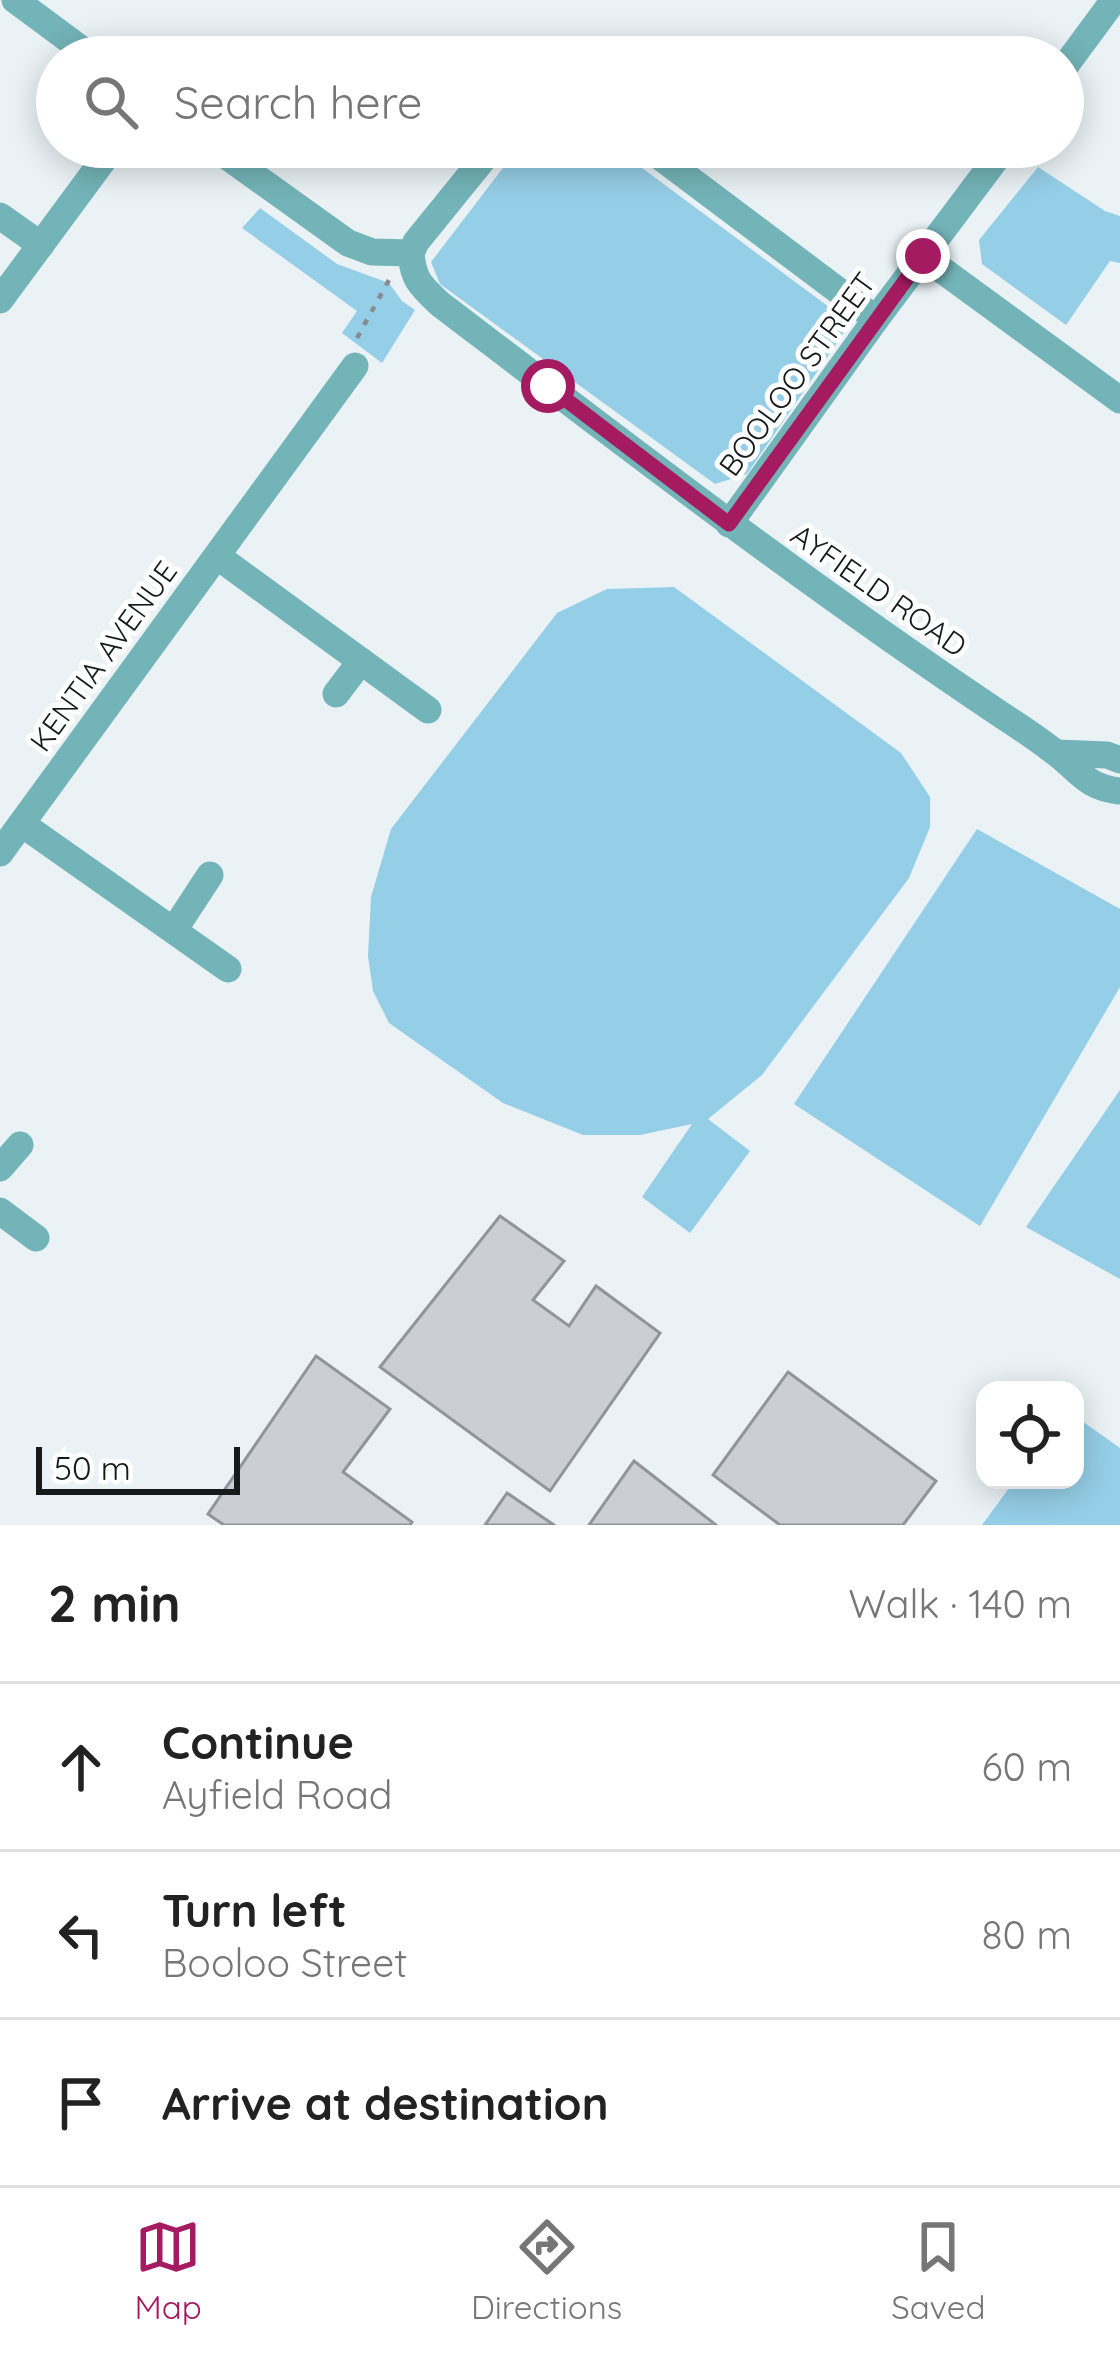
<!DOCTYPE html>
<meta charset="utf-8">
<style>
body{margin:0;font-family:Quicksand,sans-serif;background:#f2f2f2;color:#222}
.controls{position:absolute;right:36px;bottom:36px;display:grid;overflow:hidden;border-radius:24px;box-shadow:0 6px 30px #0003}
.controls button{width:108px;height:108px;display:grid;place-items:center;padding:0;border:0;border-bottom:3px solid #e0e0e0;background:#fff;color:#222;font:60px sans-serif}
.scale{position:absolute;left:36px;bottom:30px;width:204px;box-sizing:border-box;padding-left:12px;border:6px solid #171a1b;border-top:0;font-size:33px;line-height:42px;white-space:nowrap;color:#171a1b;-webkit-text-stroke:9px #fff;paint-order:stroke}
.stop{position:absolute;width:36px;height:36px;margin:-27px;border:9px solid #a51b62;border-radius:50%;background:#fff}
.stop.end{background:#a51b62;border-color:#fff;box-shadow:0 3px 12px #0008}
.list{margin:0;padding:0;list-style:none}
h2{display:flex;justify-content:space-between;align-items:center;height:156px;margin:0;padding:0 48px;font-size:51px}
h2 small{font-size:39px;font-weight:400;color:#767676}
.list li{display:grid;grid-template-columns:78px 1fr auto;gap:36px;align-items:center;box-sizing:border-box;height:168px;padding:0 48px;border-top:3px solid #e0e0e0}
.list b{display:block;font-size:45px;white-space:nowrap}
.list p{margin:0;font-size:39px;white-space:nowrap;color:#767676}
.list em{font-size:39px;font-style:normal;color:#767676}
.icon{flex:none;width:66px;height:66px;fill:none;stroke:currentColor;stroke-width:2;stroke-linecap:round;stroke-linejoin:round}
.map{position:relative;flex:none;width:1120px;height:1525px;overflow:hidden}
.search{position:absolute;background:#fff;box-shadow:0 6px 30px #0003;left:36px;right:36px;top:36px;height:132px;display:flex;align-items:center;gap:30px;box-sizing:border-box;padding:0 42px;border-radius:66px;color:#767676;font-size:45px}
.sheet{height:660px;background:#fff}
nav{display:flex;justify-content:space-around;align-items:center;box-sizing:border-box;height:168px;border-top:3px solid #e0e0e0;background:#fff;font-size:33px;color:#767676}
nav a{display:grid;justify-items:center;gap:6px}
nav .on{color:#a51b62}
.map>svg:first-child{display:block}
.green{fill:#95cee7}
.building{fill:#cbcfd5;stroke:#91959b;stroke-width:3}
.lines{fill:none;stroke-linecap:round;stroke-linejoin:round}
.path{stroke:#858b8e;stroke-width:4.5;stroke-dasharray:6 9;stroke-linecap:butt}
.minor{stroke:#73b4b8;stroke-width:27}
.route{stroke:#a51b62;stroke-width:15}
.labels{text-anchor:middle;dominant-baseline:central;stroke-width:10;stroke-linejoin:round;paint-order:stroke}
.street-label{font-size:30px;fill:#171a1b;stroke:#fff}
</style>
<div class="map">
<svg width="1120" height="1525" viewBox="0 0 1120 1525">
<rect width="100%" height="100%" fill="#eaf2f6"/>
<g class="green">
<polygon points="519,147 614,147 837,313 843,334 747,474 715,484 440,284 431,262"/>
<polygon points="1038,167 1105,211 1120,216 1120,263 1110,261 1066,325 982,264 979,240"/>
<polygon points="260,208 337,264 389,283 402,301 415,310 382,363 342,333 357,311 242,228"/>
<polygon points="674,587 901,753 930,797 930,827 909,878 762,1075 708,1119 750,1151 690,1233 642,1197 692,1124 640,1135 583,1135 503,1103 389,1023 373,991 368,956 371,897 391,829 557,613 607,589"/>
<polygon points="977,829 1120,909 1120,987 980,1226 794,1104"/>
<polygon points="1120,1090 1120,1279 1026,1227"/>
<polygon points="1075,1416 1120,1448 1120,1525 982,1525 1015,1480 1075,1480"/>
</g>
<g class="building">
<polygon points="500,1216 564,1261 533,1300 569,1326 596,1286 660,1333 550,1491 380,1367"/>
<polygon points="316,1356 390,1409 343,1472 412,1522 410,1525 224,1525 208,1514"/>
<polygon points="788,1372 936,1481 903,1525 780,1525 713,1475"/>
<polygon points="634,1461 716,1525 589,1525"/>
<polygon points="507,1493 554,1525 485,1525"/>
</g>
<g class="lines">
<polyline class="path" points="357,338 389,280"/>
<g class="minor">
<polyline points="15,0 92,57"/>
<polyline points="1063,69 1114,0"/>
<polyline points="214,147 348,243 372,252 411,253"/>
<polyline points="647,147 876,319"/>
<polyline points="0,216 41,245"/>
<path d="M411 253C413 280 421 286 440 304 624 444 807 585 1000 714 1017 725 1035 737 1052 750 1079 769 1084 787 1120 791"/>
<polyline points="411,253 416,242 493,147"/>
<polyline points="923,256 1120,400"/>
<polyline points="0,300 113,147"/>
<polyline points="729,524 876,319 1005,147"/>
<polyline points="217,556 428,710"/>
<polyline points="336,694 361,661"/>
<polyline points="1057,753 1107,755 1120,760"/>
<polyline points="22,824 228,969"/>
<polyline points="0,853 355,366"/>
<polyline points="174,930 210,875"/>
<polyline points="0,1168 20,1145"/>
<polyline points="0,1211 36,1238"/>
</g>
</g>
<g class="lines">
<polyline class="route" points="548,386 729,524 923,256"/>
</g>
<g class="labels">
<g class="street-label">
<text transform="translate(797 374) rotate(-54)">BOOLOO STREET</text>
<text transform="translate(879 590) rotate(35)">AYFIELD ROAD</text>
<text transform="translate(103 656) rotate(-54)">KENTIA AVENUE</text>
</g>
</g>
</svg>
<div class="controls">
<button><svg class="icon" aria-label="locate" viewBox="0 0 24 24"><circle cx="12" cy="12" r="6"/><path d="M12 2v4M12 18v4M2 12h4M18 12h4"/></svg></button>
</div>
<div class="scale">50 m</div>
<div class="stop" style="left:548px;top:386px"></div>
<div class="stop end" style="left:923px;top:256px"></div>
<div class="search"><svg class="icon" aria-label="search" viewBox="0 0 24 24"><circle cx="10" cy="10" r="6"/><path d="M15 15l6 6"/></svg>Search here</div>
</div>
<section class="sheet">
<h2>2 min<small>Walk · 140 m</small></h2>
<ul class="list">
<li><svg class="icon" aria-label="ahead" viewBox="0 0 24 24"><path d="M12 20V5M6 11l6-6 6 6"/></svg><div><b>Continue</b><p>Ayfield Road</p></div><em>60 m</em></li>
<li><svg class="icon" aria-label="left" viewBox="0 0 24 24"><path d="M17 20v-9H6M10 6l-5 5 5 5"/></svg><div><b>Turn left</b><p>Booloo Street</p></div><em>80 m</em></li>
<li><svg class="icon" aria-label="arrive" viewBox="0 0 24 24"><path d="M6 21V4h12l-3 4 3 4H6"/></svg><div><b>Arrive at destination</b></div></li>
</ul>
</section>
<nav>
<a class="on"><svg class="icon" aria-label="map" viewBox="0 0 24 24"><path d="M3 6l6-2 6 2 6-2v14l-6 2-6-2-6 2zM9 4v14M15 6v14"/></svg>Map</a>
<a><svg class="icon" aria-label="directions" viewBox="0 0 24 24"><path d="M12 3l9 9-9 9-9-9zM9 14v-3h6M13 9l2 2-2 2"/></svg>Directions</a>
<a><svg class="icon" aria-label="saved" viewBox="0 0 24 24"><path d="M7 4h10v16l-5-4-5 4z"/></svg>Saved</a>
</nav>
